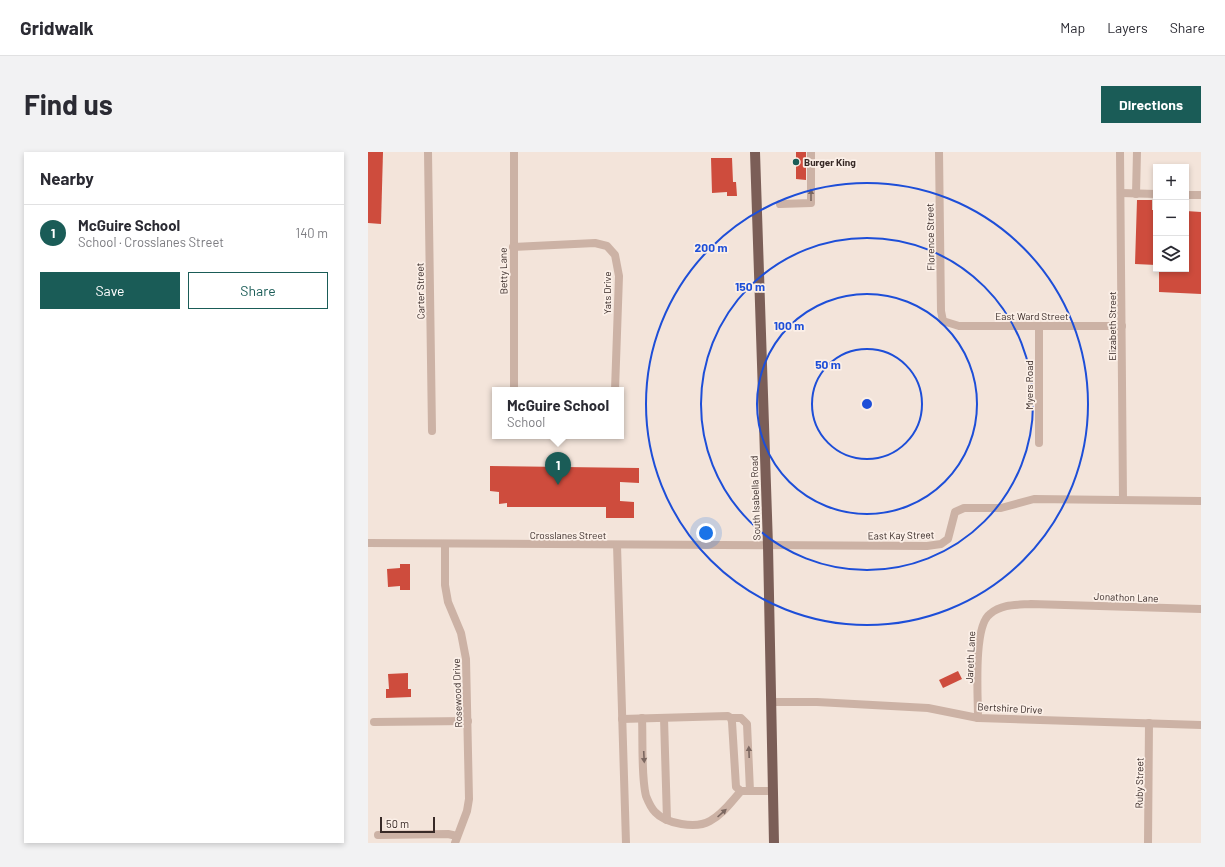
<!DOCTYPE html>
<meta charset="utf-8">
<style>
body{margin:0;font-family:Barlow,sans-serif;background:#f2f2f3;color:#2b2b33}
.controls{position:absolute;right:12px;top:12px;display:grid;overflow:hidden;border-radius:0px;box-shadow:0 2px 6px #0003}
.controls button{width:36px;height:36px;display:grid;place-items:center;padding:0;border:0;border-bottom:1px solid #e1e1e2;background:#fff;color:#2b2b33;font:20px sans-serif}
.scale{position:absolute;left:12px;bottom:10px;width:55px;box-sizing:border-box;padding-left:4px;border:2px solid #382a27;border-top:0;font-size:11px;line-height:14px;white-space:nowrap;color:#382a27;-webkit-text-stroke:3px #fbefe7;paint-order:stroke}
.you{position:absolute;left:338px;top:381px;width:14px;height:14px;margin:-10px;border:3px solid #fff;border-radius:50%;background:#1a73e8;box-shadow:0 0 0 6px #1a73e833}
.badge{display:grid;place-items:center;width:26px;height:26px;border-radius:50%;background:#1a5c57;color:#fff;font-size:13px;font-weight:700}
.pin{position:absolute;translate:-50% -33px;filter:drop-shadow(0 1px 2px #0008)}
.pin::after{content:'';position:absolute;top:21px;width:14px;height:12px;background:inherit;clip-path:polygon(0 0,100% 0,50% 100%)}
.popup{position:absolute;left:124px;top:235px;width:132px;height:52px;box-sizing:border-box;display:grid;place-content:center;border-radius:0px;background:#fff;filter:drop-shadow(0 1px 3px #0005);font-size:13px;white-space:nowrap;color:#7c7c81}
.popup b{font-size:15px;color:#2b2b33}
.popup::after{content:'';position:absolute;left:50%;top:100%;margin-left:-8px;border:8px solid transparent;border-top-color:#fff}
.list{margin:0;padding:0;list-style:none}
h2{display:flex;justify-content:space-between;align-items:center;height:52px;margin:0;padding:0 16px;font-size:17px}
h2 small{font-size:13px;font-weight:400;color:#7c7c81}
.list li{display:grid;grid-template-columns:26px 1fr auto;gap:12px;align-items:center;box-sizing:border-box;height:56px;padding:0 16px;border-top:1px solid #e1e1e2}
.list b{display:block;font-size:15px;white-space:nowrap}
.list p{margin:0;font-size:13px;white-space:nowrap;color:#7c7c81}
.list em{font-size:13px;font-style:normal;color:#7c7c81}
.actions{display:flex;gap:8px;padding:12px 16px}
.actions a{flex:1;padding:9px 0;border:1px solid #1a5c57;border-radius:0px;text-align:center;font-size:14px;color:#1a5c57}
.actions .main{background:#1a5c57;color:#fff}
.icon{flex:none;width:22px;height:22px;fill:none;stroke:currentColor;stroke-width:2;stroke-linecap:round;stroke-linejoin:round}
.map{position:relative;flex:none;width:833px;height:691px;overflow:hidden;border-radius:0px}
header{display:flex;align-items:center;gap:24px;box-sizing:border-box;height:56px;padding:0 20px;background:#fff;border-bottom:1px solid #e1e1e2}
header strong{font-size:19px}
nav{display:flex;gap:22px;margin-inline-start:auto;font-size:14px}
.intro{display:flex;align-items:center;justify-content:space-between;box-sizing:border-box;height:96px;padding:0 24px}
h1{margin:0;font-size:28px}
.button{padding:10px 18px;border-radius:0px;background:#1a5c57;color:#fff;font-size:14px;font-weight:700}
main{display:flex;gap:24px;padding:0 24px}
aside{flex:1;background:#fff;border-radius:0px;box-shadow:0 2px 6px #0003}
.map>svg:first-child{display:block}
.building{fill:#ce4c3d}
.lines{fill:none;stroke-linecap:round;stroke-linejoin:round}
.minor{stroke:#ccb2a5;stroke-width:8}
.major{stroke:#7b5e57;stroke-width:10}
.oneway{fill:#7b6760}
.ring{fill:none;stroke:#1d4ed8;stroke-width:2}
.poi-dot{fill:#1a5c57;stroke:#fbefe7;stroke-width:1.5}
.labels{text-anchor:middle;dominant-baseline:central;stroke-width:3.5;stroke-linejoin:round;paint-order:stroke}
.poi-label{font-size:10px;font-weight:bold;fill:#382a27;stroke:#fbefe7;text-anchor:start}
.street-label{font-size:10px;fill:#382a27;stroke:#fbefe7}
.centre{fill:#1d4ed8;stroke:#fbefe7;stroke-width:2}
.ring-label{font-size:12px;text-anchor:middle;font-weight:bold;fill:#1d4ed8;stroke:#fbefe7;stroke-width:3.5;stroke-linejoin:round;paint-order:stroke}
</style>
<header>
<strong>Gridwalk</strong>
<nav><a>Map</a><a>Layers</a><a>Share</a></nav>
</header>
<div class="intro"><h1>Find us</h1><a class="button">Directions</a></div>
<main>
<aside>
<h2>Nearby<small></small></h2>
<ul class="list">
<li><span class="badge">1</span><div><b>McGuire School</b><p>School · Crosslanes Street</p></div><em>140 m</em></li>
</ul>
<div class="actions"><a class="main">Save</a><a>Share</a></div>
</aside>
<div class="map">
<svg width="833" height="691" viewBox="0 0 833 691">
<rect width="100%" height="100%" fill="#f3e4da"/>
<g class="building">
<polygon points="0,0 15,0 13,72 0,71"/>
<polygon points="428,0 438,0 438,28 428,27"/>
<polygon points="343,6 364,6 365,30 368,30 369,44 359,44 359,40 344,41"/>
<polygon points="769,48 784,48 784,58 788,58 788,113 767,112"/>
<polygon points="818,59 833,60 833,142 791,140 791,117 818,117"/>
<polygon points="122,314 271,316 271,331 252,330 252,349 266,350 266,366 238,366 238,355 139,355 139,351 131,352 131,340 122,339"/>
<polygon points="32,412 42,412 42,438 32,438 32,434 20,435 19,417 32,416"/>
<polygon points="590,519 594,527 575,536 571,528"/>
<polygon points="40,521 40,537 43,537 43,545 18,546 18,537 21,537 20,522"/>
</g>
<g class="lines">
<g class="minor">
<polyline points="60,0 64,279"/>
<polyline points="146,0 146,238"/>
<polyline points="571,0 573,159 575,169 591,174 754,174"/>
<polyline points="752,0 755,347"/>
<polyline points="753,41 788,42"/>
<polyline points="768,42 769,0"/>
<polyline points="818,43 833,43"/>
<polyline points="412,52 443,51 443,0"/>
<polyline points="145,95 227,91 239,94 247,103 251,124 247,238"/>
<polyline points="671,291 671,175"/>
<polyline points="0,391 559,394 573,392 580,387 587,360 596,356 633,356 666,347 833,349"/>
<polyline points="77,392 77,433 80,450 93,481 98,507 101,647 99,659 87,691"/>
<polyline points="249,393 258,691"/>
<polyline points="403,550 449,550 560,556 610,566 833,573"/>
<path d="M274 566C275 587 273 625 278 644 280 649 283 656 287 660 298 672 328 677 342 669 355 662 363 650 373 639"/>
<polyline points="296,566 299,668"/>
<polyline points="363,566 373,566 379,572 382,639"/>
<path d="M610 566C610 544 605 474 622 462 634 452 648 453 663 452L833 457"/>
<polyline points="254,567 360,564 363,566 364,570 368,635 373,639 405,639"/>
<polyline points="6,570 100,569"/>
<polyline points="10,683 80,682 89,684"/>
<polyline points="780,691 781,571"/>
</g>
<polyline class="major" points="387,0 400,394 406,691"/>
</g>
<defs><path id="oneway-solid" d="M-6-.8H1V-3.2L6.5 0L1 3.2V.8H-6Z"/></defs>
<g class="oneway">
<use href="#oneway-solid" transform="translate(443 43) rotate(-90)"/>
<use href="#oneway-solid" transform="translate(381 600) rotate(-92)"/>
<use href="#oneway-solid" transform="translate(276 605) rotate(87)"/>
<use href="#oneway-solid" transform="translate(354 661) rotate(-42)"/>
</g>
<g class="ring">
<circle cx="499" cy="252" r="55"/>
<circle cx="499" cy="252" r="110"/>
<circle cx="499" cy="252" r="166"/>
<circle cx="499" cy="252" r="221"/>
</g>
<circle class="poi-dot" cx="428" cy="10" r="4"/>
<g class="labels">
<g class="poi-label">
<text x="436" y="10">Burger King</text>
</g>
<g class="street-label">
<text transform="translate(562 85) rotate(-91)">Florence Street</text>
<text transform="translate(135 119) rotate(-91)">Betty Lane</text>
<text transform="translate(52 139) rotate(-91)">Carter Street</text>
<text transform="translate(239 141) rotate(-90)">Yats Drive</text>
<text x="664" y="164">East Ward Street</text>
<text transform="translate(744 174) rotate(-90)">Elizabeth Street</text>
<text transform="translate(661 233) rotate(-90)">Myers Road</text>
<text transform="translate(387 346) rotate(-92)">South Isabella Road</text>
<text x="200" y="383">Crosslanes Street</text>
<text transform="translate(533 383) rotate(-1)">East Kay Street</text>
<text transform="translate(758 445) rotate(2)">Jonathon Lane</text>
<text transform="translate(602 505) rotate(-87)">Jareth Lane</text>
<text transform="translate(89 541) rotate(-92)">Rosewood Drive</text>
<text transform="translate(642 556) rotate(3)">Bertshire Drive</text>
<text transform="translate(771 631) rotate(-89)">Ruby Street</text>
</g>
</g>
<circle cx="499" cy="252" r="6" class="centre"/>
<g class="ring-label">
<text x="343" y="100">200 m</text>
<text x="382" y="139">150 m</text>
<text x="421" y="178">100 m</text>
<text x="460" y="217">50 m</text>
</g>
</svg>
<div class="controls">
<button>+</button>
<button>−</button>
<button><svg class="icon" aria-label="layers" viewBox="0 0 24 24"><path d="M12 4l9 5-9 5-9-5zM3 14l9 5 9-5"/></svg></button>
</div>
<div class="scale">50 m</div>
<div class="you"></div>
<div class="pin badge" style="left:190px;top:333px">1</div>
<div class="popup"><b>McGuire School</b>School</div>
</div>
</main>
